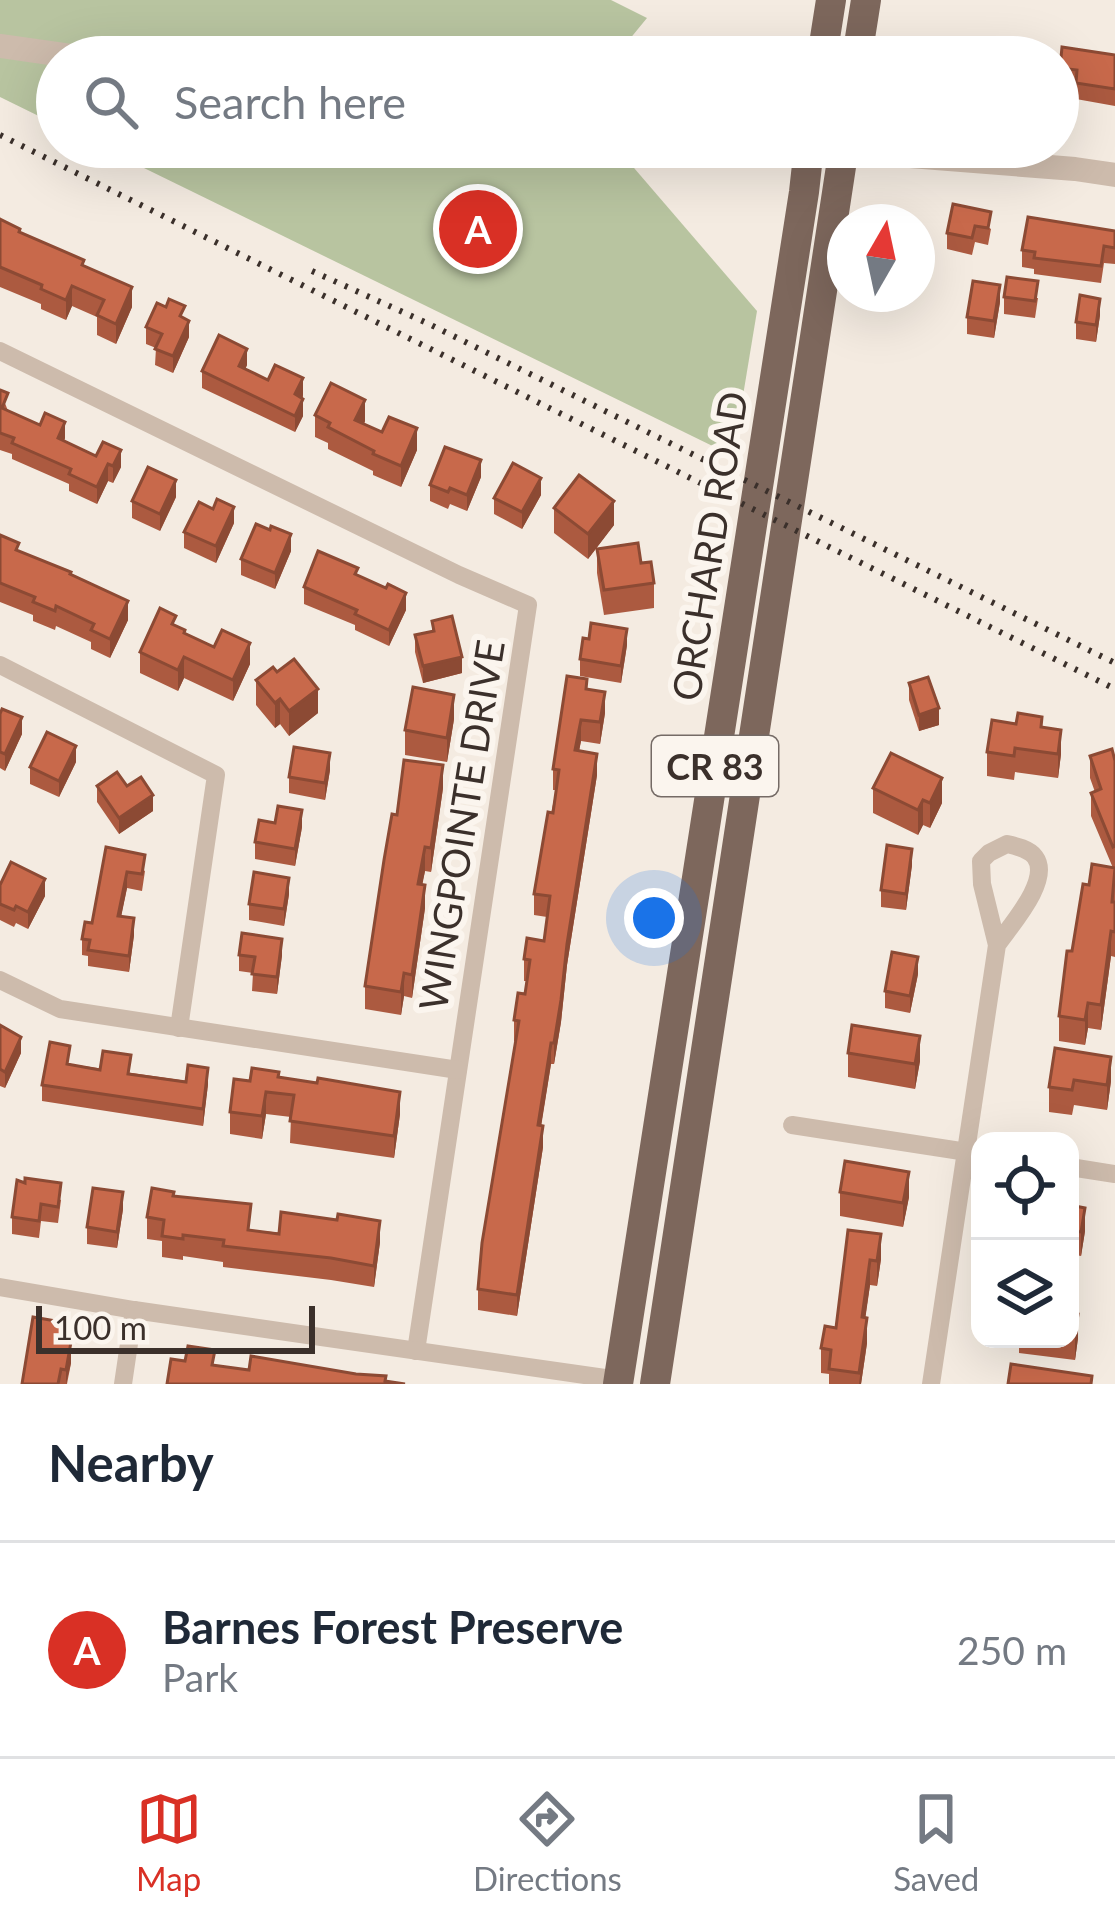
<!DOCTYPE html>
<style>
body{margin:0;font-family:Lato,sans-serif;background:#f2f2f3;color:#1f2937}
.controls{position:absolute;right:36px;bottom:36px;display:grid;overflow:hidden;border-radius:24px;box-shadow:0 12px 48px #0002}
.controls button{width:108px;height:108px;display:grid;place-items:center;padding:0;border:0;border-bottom:3px solid #e0e1e3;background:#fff;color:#1f2937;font:60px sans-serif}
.compass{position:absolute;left:827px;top:204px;width:108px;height:108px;border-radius:50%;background:#fff;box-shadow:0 12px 48px #0002;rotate:9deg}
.scale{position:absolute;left:36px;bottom:30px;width:279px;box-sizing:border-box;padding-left:12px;border:6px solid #3b302b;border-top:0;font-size:33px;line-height:42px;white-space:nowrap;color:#3b302b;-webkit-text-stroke:9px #fbf5ee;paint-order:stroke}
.you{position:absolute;left:654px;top:918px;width:42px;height:42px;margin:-30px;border:9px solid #fff;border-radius:50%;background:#1a73e8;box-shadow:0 0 0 18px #1a73e833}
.badge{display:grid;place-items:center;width:78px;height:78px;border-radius:50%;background:#d93025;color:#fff;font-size:39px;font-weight:700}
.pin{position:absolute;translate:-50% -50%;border:6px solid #fff;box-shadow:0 3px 12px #0006}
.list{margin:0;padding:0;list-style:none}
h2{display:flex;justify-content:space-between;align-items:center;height:156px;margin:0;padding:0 48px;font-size:51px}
h2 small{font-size:39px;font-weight:400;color:#747a83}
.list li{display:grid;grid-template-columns:78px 1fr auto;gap:36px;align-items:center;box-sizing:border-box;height:216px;padding:0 48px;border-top:3px solid #e0e1e3}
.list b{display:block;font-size:45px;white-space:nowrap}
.list p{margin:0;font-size:39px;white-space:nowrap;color:#747a83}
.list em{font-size:39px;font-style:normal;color:#747a83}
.icon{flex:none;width:66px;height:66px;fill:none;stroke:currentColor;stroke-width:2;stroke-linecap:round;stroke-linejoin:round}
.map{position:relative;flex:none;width:1115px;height:1384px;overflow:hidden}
.search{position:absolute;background:#fff;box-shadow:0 12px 48px #0002;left:36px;right:36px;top:36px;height:132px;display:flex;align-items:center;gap:30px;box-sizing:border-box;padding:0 42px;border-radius:66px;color:#747a83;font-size:45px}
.sheet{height:372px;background:#fff}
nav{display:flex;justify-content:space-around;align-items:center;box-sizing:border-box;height:168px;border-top:3px solid #e0e1e3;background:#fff;font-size:33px;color:#747a83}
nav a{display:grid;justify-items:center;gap:6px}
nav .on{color:#d93025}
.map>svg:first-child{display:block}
.green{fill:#b8c4a0}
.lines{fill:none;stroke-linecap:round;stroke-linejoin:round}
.minor{stroke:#cdbbac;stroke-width:18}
.tertiary{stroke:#cdbbac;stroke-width:24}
.primary{stroke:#7d675c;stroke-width:30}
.rail{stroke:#3b302b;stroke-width:6;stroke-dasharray:3 9;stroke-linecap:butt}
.wall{fill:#ac5a40}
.shaded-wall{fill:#8c4a34}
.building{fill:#c8694b;stroke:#8c4a34;stroke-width:3}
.labels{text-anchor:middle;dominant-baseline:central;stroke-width:12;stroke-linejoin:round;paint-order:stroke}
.shield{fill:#fbf5ee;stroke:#756b66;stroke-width:3}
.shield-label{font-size:36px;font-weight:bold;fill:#3b302b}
.street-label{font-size:39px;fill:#3b302b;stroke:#fbf5ee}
</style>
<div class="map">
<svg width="1115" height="1384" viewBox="0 0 1115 1384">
<rect width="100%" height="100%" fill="#f4ebe1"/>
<g class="green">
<polygon points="0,0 611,0 647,18 615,57 57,57 57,125 0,97"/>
<polygon points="101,147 616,147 757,311 733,456"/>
</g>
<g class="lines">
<g class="minor">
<polyline points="0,351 459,575 528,605 416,1351"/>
<polyline points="0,665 216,775 179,1028"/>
<polyline points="0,980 60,1009 458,1070"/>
<polyline points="792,1125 980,1154"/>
<polyline points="1070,1167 1115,1174"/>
<polyline points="0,1287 134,1310 619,1380"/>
<polyline points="123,1384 134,1310"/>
<path d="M931 1384 997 945C1010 926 1052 880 1035 857 1029 849 1016 846 1007 844L989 853 981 861 982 884 997 945"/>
</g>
<g class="tertiary">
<polyline points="0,46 78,57"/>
<polyline points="795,147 1075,169 1115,175"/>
</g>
<g class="primary">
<polyline points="822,57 831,0"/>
<polyline points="857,57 866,0"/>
<polyline points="618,1384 804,192 809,147"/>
<polyline points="655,1384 844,147"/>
</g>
<g class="rail">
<polyline points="0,135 1115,689"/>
<polyline points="312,271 427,323 1115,663"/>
</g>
</g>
<g class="wall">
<polygon points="1115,55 1115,106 1076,99 1076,87 1060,84 1060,68"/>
<polygon points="953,204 991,229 988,245 975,242 972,255 947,249 947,233"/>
<polygon points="0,219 20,232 84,265 132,307 116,344 97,335 97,317 72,306 66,320 41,309 41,304 0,287"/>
<polygon points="1115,231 1115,264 1104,263 1101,283 1034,274 1034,269 1022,267 1022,250"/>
<polygon points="1004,297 1038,298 1035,318 1004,314"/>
<polygon points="1000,302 994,338 967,334 967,317"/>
<polygon points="1100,315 1096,342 1076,339 1076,322"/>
<polygon points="185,318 189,337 173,373 155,365 156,348 146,344 146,327"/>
<polygon points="247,365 245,369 303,395 303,416 295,432 202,388 202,371"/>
<polygon points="0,390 8,411 65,438 64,441 121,467 113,483 108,481 97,504 69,491 69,484 12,459 12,454 0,450"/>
<polygon points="315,415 365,421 364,424 417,450 401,487 373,475 373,471 328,449 328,443 315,437"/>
<polygon points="481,477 467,511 450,504 448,509 430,501 430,485"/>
<polygon points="541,495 522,529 494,514 494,498"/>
<polygon points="176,497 160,531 132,518 132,501"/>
<polygon points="554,508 614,525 588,559 554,533"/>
<polygon points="234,523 216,563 184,548 184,532"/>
<polygon points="0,535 19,551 71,575 128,620 110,658 91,649 91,642 56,626 55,630 33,621 33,615 0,602"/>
<polygon points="597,549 641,563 654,583 654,608 604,615 597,573"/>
<polygon points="291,551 275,589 241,575 241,559"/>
<polygon points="358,575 386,588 406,610 389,646 355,630 355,625 304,604 304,587"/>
<polygon points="432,621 462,673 423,683 415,652 415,635 432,631"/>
<polygon points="176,626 185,633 250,664 233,701 184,678 178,691 140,673 140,652"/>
<polygon points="627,645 621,683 580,676 580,659"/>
<polygon points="256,680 318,713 289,736 280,724 275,728 256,705"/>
<polygon points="909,683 939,725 919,731 909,700"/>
<polygon points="587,689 605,713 600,744 581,741 579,751 597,775 567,965 561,1022 554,1064 551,1064 541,1125 543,1147 517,1316 478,1310 478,1289 515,1041 514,1041 514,1020 525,994 527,981 524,981 524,959 544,941 547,917 534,915 534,894 556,790 553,790 553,769"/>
<polygon points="0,714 22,734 5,771 0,768"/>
<polygon points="454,719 447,762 405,755 405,730"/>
<polygon points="1042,727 1061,754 1058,778 1015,772 1014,780 987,776 987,752"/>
<polygon points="1090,756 1115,761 1115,957 1111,956 1101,1030 1088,1028 1085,1045 1059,1041 1059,1016 1072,951 1089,885 1113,868 1091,816 1091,793 1095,792 1090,778"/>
<polygon points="76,762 59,797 30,784 30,767"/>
<polygon points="330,770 325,800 289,793 289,777"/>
<polygon points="97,786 127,786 153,811 119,834 97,802"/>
<polygon points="443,788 431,872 425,871 422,884 425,908 412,998 404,996 401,1015 365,1009 365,986 397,815"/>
<polygon points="873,788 942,803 930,828 923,825 918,835 873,813"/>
<polygon points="302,827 295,866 255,859 255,842"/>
<polygon points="106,847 145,871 142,891 127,888 121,916 134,935 129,972 88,966 88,956 82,955 82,939 92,923"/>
<polygon points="912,865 906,910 881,907 881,890"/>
<polygon points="0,885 45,896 28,929 16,923 14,927 0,920"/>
<polygon points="289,894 284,926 249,920 249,904"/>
<polygon points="239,955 282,955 277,994 252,991 253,973 239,971"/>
<polygon points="918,974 910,1013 885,1008 885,991"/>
<polygon points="0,1025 21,1053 5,1088 0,1086"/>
<polygon points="848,1053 920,1061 915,1089 848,1077"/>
<polygon points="1111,1057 1111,1081 1107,1110 1074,1105 1072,1115 1049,1112 1049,1087"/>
<polygon points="70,1064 208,1084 203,1126 42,1101 42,1085"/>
<polygon points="279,1077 400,1114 394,1158 290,1143 291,1117 266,1114 262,1139 230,1134 230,1112 250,1081"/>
<polygon points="17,1180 61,1200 58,1223 41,1221 39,1238 12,1234 12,1217"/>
<polygon points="840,1192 909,1197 903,1227 840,1216"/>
<polygon points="174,1196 251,1230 380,1242 374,1287 331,1280 223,1267 223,1262 183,1256 183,1260 162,1257 162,1241 147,1239 147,1217"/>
<polygon points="1070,1205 1085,1231 1081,1256 1070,1254"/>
<polygon points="123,1209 117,1248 87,1244 87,1227"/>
<polygon points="848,1230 881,1259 877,1286 870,1285 865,1318 867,1343 861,1384 829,1384 829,1374 821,1373 821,1348 836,1328"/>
<polygon points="1070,1313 1078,1338 1075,1360 1019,1353 1019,1339 1070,1339"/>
<polygon points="67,1342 71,1363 67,1384 22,1384"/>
</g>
<g class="shaded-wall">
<polygon points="1000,285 1000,302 994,338 994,321"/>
<polygon points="72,286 72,306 66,320 66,300"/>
<polygon points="132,287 132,307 116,344 116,324"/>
<polygon points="1100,299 1100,315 1096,342 1096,325"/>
<polygon points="189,321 189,337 173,373 173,356"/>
<polygon points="247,349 247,365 239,383 239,366"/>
<polygon points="303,378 303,395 295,411 295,394"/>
<polygon points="303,399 303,416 295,432 295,416"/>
<polygon points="365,400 365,421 355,441 355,420"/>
<polygon points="65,422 65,438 58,454 58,438"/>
<polygon points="417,428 417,450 401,487 401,466"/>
<polygon points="121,450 121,467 113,483 113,466"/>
<polygon points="481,460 481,477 467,511 467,495"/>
<polygon points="108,464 108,481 97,504 97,487"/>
<polygon points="541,478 541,495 522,529 522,512"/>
<polygon points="176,480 176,497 160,531 160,514"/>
<polygon points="614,501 614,525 588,559 588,534"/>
<polygon points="234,507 234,523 216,563 216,546"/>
<polygon points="291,534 291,551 275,589 275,573"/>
<polygon points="406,593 406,610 389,646 389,630"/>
<polygon points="128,601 128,620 110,658 110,639"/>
<polygon points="627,629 627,645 621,683 621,666"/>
<polygon points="250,643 250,664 233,701 233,680"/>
<polygon points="184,657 184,678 178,691 178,670"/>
<polygon points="462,657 462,673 423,683 423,666"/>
<polygon points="318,689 318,713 289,736 289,711"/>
<polygon points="605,692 605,713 600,744 600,722"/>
<polygon points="454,695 454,719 447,762 447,738"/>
<polygon points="280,699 280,724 275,728 275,703"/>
<polygon points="939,708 939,725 919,731 919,715"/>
<polygon points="22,717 22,734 5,771 5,754"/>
<polygon points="581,720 581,741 575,771 575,750"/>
<polygon points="1061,730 1061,754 1058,778 1058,754"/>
<polygon points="76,746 76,762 59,797 59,781"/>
<polygon points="330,753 330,770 325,800 325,783"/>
<polygon points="597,754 597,775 567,965 561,1022 554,1064 554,1043 567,944"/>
<polygon points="443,765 443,788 431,872 431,848"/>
<polygon points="942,778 942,803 930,828 930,803"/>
<polygon points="153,795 153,811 119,834 119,818"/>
<polygon points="923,800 923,825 918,835 918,810"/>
<polygon points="302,810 302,827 295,866 295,849"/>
<polygon points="425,847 425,871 418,907 418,884"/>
<polygon points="912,849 912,865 906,910 906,894"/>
<polygon points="127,872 127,888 118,932 118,916"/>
<polygon points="289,878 289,894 284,926 284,909"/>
<polygon points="45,879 45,896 28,929 28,912"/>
<polygon points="425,885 425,908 412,998 412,975"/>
<polygon points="134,918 134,935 129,972 129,956"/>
<polygon points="1111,931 1111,956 1101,1030 1101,1005"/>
<polygon points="282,939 282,955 277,994 277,977"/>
<polygon points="918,957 918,974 910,1013 910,996"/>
<polygon points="404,973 404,996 401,1015 401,992"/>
<polygon points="1088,1003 1088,1028 1085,1045 1085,1020"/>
<polygon points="920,1036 920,1061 915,1089 915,1064"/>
<polygon points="21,1037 21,1053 5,1088 5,1072"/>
<polygon points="551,1043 551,1064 538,1146 538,1125"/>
<polygon points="1111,1057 1111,1081 1107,1110 1107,1085"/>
<polygon points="208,1068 208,1084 203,1126 203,1109"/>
<polygon points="266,1092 266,1114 262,1139 262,1116"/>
<polygon points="400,1092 400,1114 394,1158 394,1136"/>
<polygon points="543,1126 543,1147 517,1316 517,1295"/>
<polygon points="909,1172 909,1197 903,1227 903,1203"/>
<polygon points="123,1192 123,1209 117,1248 117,1232"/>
<polygon points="1085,1208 1085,1231 1081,1256 1081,1232"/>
<polygon points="380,1221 380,1242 374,1287 374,1266"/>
<polygon points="881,1234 881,1259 877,1286 877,1261"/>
<polygon points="870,1260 870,1285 862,1342 862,1317"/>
<polygon points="1078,1314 1078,1338 1075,1360 1075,1336"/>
<polygon points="867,1318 867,1343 861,1384 859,1384"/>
<polygon points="71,1342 71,1363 66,1384 66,1370"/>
</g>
<g class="building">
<polygon points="1062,47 1115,55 1115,89 1076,83 1077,70 1060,68"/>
<polygon points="953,204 991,212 988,228 975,226 972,238 947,233"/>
<polygon points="1028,217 1115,231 1115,248 1104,246 1101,266 1034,258 1035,252 1022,250"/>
<polygon points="0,219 20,229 19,232 84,260 82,265 132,287 116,324 97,315 104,300 72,286 66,300 41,289 42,285 0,267"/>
<polygon points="1007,277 1038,281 1035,301 1004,297"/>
<polygon points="973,281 1000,285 994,321 967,317"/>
<polygon points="1080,295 1100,299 1096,325 1076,322"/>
<polygon points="169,299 185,306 180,316 189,321 173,356 155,349 162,334 146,327 157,303 166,307"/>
<polygon points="219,335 247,349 239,366 268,380 275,365 303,378 295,394 303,399 295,416 202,371"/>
<polygon points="331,383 365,400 355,420 382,432 389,417 417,428 401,466 373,454 374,451 328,427 330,423 315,415"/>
<polygon points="0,390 8,393 2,408 40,425 45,413 65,422 58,438 96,456 103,442 121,450 113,466 108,464 97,487 69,474 71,469 12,443 14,438 0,433"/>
<polygon points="445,447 481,460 467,495 450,488 448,492 430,485"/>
<polygon points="513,463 541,478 522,512 494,498"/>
<polygon points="148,467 176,480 160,514 132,501"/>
<polygon points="579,475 614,501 588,534 554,508"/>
<polygon points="217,499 234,507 216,546 184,532 199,502 213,509"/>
<polygon points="256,524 270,530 271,526 291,534 275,573 241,559"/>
<polygon points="0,535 19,543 16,550 71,572 70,574 128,601 110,639 91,630 94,624 56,606 55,611 33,602 35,597 0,583"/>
<polygon points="638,543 641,563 651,562 654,583 604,590 597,549"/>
<polygon points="318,551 358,568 355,574 386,588 388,584 406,593 389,630 355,614 357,610 304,587"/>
<polygon points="160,608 176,616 172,624 185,630 184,633 214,647 222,630 250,643 233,680 184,657 178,670 140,652"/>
<polygon points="452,616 462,657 423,666 415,635 434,631 432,621"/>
<polygon points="591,623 627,629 621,666 580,659 583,638 589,639"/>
<polygon points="294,659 318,689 289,711 280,699 275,703 256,680 273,667 277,672"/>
<polygon points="567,676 587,679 586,689 605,692 600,722 581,720 575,750 597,754 567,944 561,1000 554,1043 551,1043 538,1125 543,1126 517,1295 478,1289 482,1243 519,1021 514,1020 518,993 525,994 530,960 524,959 527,938 544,941 550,896 534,894 548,812 553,813 559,770 553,769"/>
<polygon points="928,677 939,708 919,715 909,683"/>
<polygon points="413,687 454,695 447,738 405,730"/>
<polygon points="2,709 22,717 5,754 0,752 0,714"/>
<polygon points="1018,713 1042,717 1041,727 1061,730 1058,754 1015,748 1014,756 987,752 992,720 1016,724"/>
<polygon points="47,732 76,746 59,781 30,767"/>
<polygon points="294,747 330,753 325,783 289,777"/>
<polygon points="1112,749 1115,761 1115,846 1113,847 1091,793 1101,789 1090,756"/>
<polygon points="891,753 942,778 930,803 923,800 918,810 873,788"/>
<polygon points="404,760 443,765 431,848 425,847 418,884 425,885 412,975 404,973 401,992 365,986 384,860 392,814 397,815"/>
<polygon points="117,772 127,786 141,777 153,795 119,818 97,786"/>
<polygon points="278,806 302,810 295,849 255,842 259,820 275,823"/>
<polygon points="887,845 912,849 906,894 881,890"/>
<polygon points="106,847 145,855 142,874 127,872 118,916 134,918 129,956 88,950 90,940 82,939 85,922 92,923"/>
<polygon points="11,862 45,879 28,912 16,906 14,910 0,904 0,885"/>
<polygon points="1092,864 1115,868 1112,902 1115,902 1115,932 1111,931 1101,1005 1088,1003 1085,1020 1059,1016 1067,951 1072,951 1083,884 1089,885"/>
<polygon points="254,872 289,878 284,909 249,904"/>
<polygon points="242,933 282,939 277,977 252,974 255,957 239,955"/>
<polygon points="892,952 918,957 910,996 885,991"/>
<polygon points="0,1025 21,1037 5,1072 0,1069"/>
<polygon points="852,1025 920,1036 915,1064 848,1053"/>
<polygon points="50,1042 70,1046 67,1064 100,1070 103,1051 131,1055 128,1074 186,1082 188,1065 208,1068 203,1109 42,1085"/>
<polygon points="1055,1048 1111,1057 1107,1085 1074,1080 1072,1090 1049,1087"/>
<polygon points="252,1068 279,1072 278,1077 317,1083 318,1078 400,1092 394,1136 290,1121 294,1095 266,1092 262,1116 230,1112 234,1079 250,1081"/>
<polygon points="845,1161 909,1172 903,1203 840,1192"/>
<polygon points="25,1178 61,1183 58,1207 41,1204 39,1221 12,1217 17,1180 25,1183"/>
<polygon points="93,1188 123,1192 117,1232 87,1227"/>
<polygon points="152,1188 174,1192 173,1196 251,1204 248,1230 279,1234 281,1212 337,1220 338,1214 380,1221 374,1266 331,1258 223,1246 224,1240 183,1235 183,1239 162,1236 164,1220 147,1217"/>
<polygon points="1070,1205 1085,1208 1081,1232 1070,1231"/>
<polygon points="848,1230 881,1234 877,1261 870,1260 862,1317 867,1318 859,1373 829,1369 831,1350 821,1348 825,1326 836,1328"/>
<polygon points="1070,1313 1078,1314 1075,1336 1070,1335"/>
<polygon points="33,1317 67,1323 64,1341 71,1342 66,1370 61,1369 58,1384 22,1384"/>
<polygon points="188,1346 215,1350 212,1365 249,1370 251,1356 356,1374 386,1376 385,1381 405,1384 167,1384 171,1359 185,1361"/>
<polygon points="1011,1364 1092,1376 1091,1384 1008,1384"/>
</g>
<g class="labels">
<rect class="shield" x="652" y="736" width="126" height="60" rx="9"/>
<g class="shield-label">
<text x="715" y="766">CR 83</text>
</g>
<g class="street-label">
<text transform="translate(709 546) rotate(-81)">ORCHARD ROAD</text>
<text transform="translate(461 825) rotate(-81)">WINGPOINTE DRIVE</text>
</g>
</g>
</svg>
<div class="controls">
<button><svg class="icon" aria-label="locate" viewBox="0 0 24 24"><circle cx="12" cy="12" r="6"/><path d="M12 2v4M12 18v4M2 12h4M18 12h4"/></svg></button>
<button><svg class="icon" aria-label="layers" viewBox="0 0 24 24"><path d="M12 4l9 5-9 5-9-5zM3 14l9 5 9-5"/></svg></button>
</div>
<svg class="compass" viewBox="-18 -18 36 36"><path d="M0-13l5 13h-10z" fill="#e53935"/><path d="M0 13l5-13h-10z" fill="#747a83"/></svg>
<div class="scale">100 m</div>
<div class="you"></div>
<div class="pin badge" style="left:478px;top:229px">A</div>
<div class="search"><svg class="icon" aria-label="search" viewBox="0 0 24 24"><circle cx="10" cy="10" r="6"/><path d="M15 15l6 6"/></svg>Search here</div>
</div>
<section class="sheet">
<h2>Nearby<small></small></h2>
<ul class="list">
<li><span class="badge">A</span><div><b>Barnes Forest Preserve</b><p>Park</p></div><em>250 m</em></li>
</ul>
</section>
<nav>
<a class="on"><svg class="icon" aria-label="map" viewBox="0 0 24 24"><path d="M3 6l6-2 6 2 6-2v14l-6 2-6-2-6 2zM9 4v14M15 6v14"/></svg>Map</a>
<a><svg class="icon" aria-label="directions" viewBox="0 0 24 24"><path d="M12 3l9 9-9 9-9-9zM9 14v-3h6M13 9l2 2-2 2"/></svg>Directions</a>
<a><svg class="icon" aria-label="saved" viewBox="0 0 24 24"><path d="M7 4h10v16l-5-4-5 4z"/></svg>Saved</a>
</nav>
